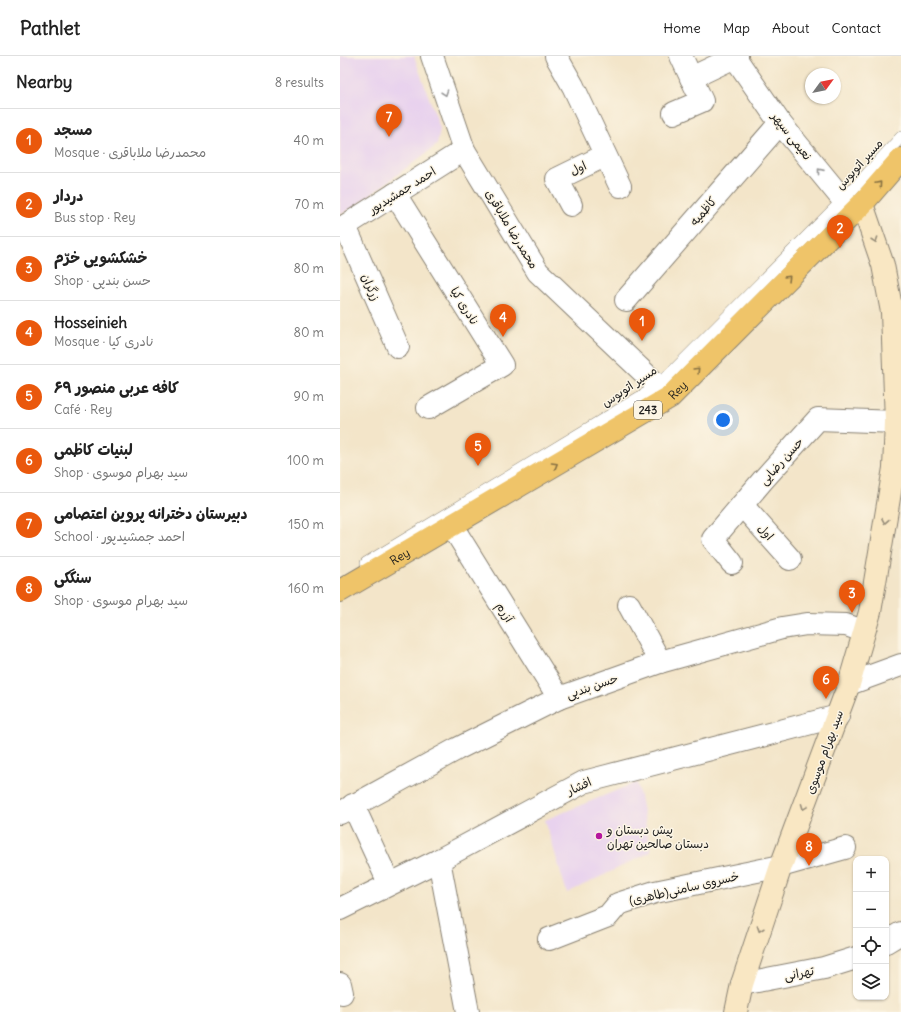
<!DOCTYPE html>
<meta charset="utf-8">
<style>
body{margin:0;font-family:Delius,"Playpen Sans Arabic",sans-serif;background:#f6f6f6;color:#222}
.controls{position:absolute;right:12px;bottom:12px;display:grid;overflow:hidden;border-radius:8px;box-shadow:0 1px 3px #0004}
.controls button{width:36px;height:36px;display:grid;place-items:center;padding:0;border:0;border-bottom:1px solid #e0e0e0;background:#fff;color:#222;font:20px sans-serif}
.compass{position:absolute;left:465px;top:12px;width:36px;height:36px;border-radius:50%;background:#fff;box-shadow:0 1px 3px #0004;rotate:57deg}
.you{position:absolute;left:383px;top:364px;width:14px;height:14px;margin:-10px;border:3px solid #fff;border-radius:50%;background:#1a73e8;box-shadow:0 0 0 6px #1a73e833}
.badge{display:grid;place-items:center;width:26px;height:26px;border-radius:50%;background:#ea580c;color:#fff;font-size:13px;font-weight:700}
.pin{position:absolute;translate:-50% -33px;filter:drop-shadow(0 1px 2px #0008)}
.pin::after{content:'';position:absolute;top:21px;width:14px;height:12px;background:inherit;clip-path:polygon(0 0,100% 0,50% 100%)}
.list{margin:0;padding:0;list-style:none}
h2{display:flex;justify-content:space-between;align-items:center;height:52px;margin:0;padding:0 16px;font-size:17px}
h2 small{font-size:13px;font-weight:400;color:#767676}
.list li{display:grid;grid-template-columns:26px 1fr auto;gap:12px;align-items:center;box-sizing:border-box;height:64px;padding:0 16px;border-top:1px solid #e0e0e0}
.list b{display:block;font-size:15px;white-space:nowrap}
.list p{margin:0;font-size:13px;white-space:nowrap;color:#767676}
.list em{font-size:13px;font-style:normal;color:#767676}
.icon{flex:none;width:22px;height:22px;fill:none;stroke:currentColor;stroke-width:2;stroke-linecap:round;stroke-linejoin:round}
.map{position:relative;flex:none;width:561px;height:956px;overflow:hidden}
header{display:flex;align-items:center;gap:24px;box-sizing:border-box;height:56px;padding:0 20px;background:#fff;border-bottom:1px solid #e0e0e0}
header strong{font-size:19px}
nav{display:flex;gap:22px;margin-inline-start:auto;font-size:14px}
main{display:flex}
aside{flex:1;background:#fff}
.map>svg:first-child{display:block}
.built{fill:#e8d2ee}
.lines{fill:none;stroke-linecap:round;stroke-linejoin:round}
.lane-casing{stroke:#888072;stroke-width:12}
.street-casing{stroke:#888072;stroke-width:24}
.secondary-casing{stroke:#888072;stroke-width:24}
.primary-casing{stroke:#888072;stroke-width:24}
.lane{stroke:#fff;stroke-width:11}
.street{stroke:#fff;stroke-width:22}
.secondary{stroke:#f9e7c3;stroke-width:22}
.primary{stroke:#efc469;stroke-width:22}
.oneway{stroke:#999}
.oneway2{stroke:#867042}
.oneway3{stroke:#968c78}
.poi-dot{fill:#b5179e;stroke:#fcf5e5;stroke-width:1.5}
.labels{text-anchor:middle;dominant-baseline:central;stroke-width:3;stroke-linejoin:round;paint-order:stroke}
.shield{fill:#fcf5e5;stroke:#5f5d58;stroke-width:1}
.shield-label{font-size:11px;font-weight:bold;fill:#1c1c1c}
.street-label{font-size:12px;fill:#1c1c1c;stroke:#fcf5e5}
.poi-label{font-size:12px;fill:#1c1c1c;stroke:#fcf5e5;text-anchor:start}
</style>
<header>
<strong>Pathlet</strong>
<nav><a>Home</a><a>Map</a><a>About</a><a>Contact</a></nav>
</header>
<main>
<aside>
<h2>Nearby<small>8 results</small></h2>
<ul class="list">
<li><span class="badge">1</span><div><b>مسجد</b><p>Mosque · محمدرضا ملاباقری</p></div><em>40 m</em></li>
<li><span class="badge">2</span><div><b>دردار</b><p>Bus stop · Rey</p></div><em>70 m</em></li>
<li><span class="badge">3</span><div><b>خشکشویی خرّم</b><p>Shop · حسن بندپی</p></div><em>80 m</em></li>
<li><span class="badge">4</span><div><b>Hosseinieh</b><p>Mosque · نادری کیا</p></div><em>80 m</em></li>
<li><span class="badge">5</span><div><b>کافه عربی منصور ۶۹</b><p>Café · Rey</p></div><em>90 m</em></li>
<li><span class="badge">6</span><div><b>لبنیات کاظمی</b><p>Shop · سید بهرام موسوی</p></div><em>100 m</em></li>
<li><span class="badge">7</span><div><b>دبیرستان دخترانه پروین اعتصامی</b><p>School · احمد جمشیدپور</p></div><em>150 m</em></li>
<li><span class="badge">8</span><div><b>سنگکی</b><p>Shop · سید بهرام موسوی</p></div><em>160 m</em></li>
</ul>
</aside>
<div class="map">
<svg width="561" height="956" viewBox="0 0 561 956">
<rect width="100%" height="100%" fill="#fcf5e5"/>
<filter id="ink" filterUnits="userSpaceOnUse"><feTurbulence type="fractalNoise" baseFrequency=".025" numOctaves="2"/><feDisplacementMap in="SourceGraphic" scale="8" xChannelSelector="R" yChannelSelector="G"/><feConvolveMatrix kernelMatrix="1 2 1 2 8 2 1 2 1" color-interpolation-filters="sRGB"/></filter>
<filter id="wash" filterUnits="userSpaceOnUse"><feTurbulence type="fractalNoise" baseFrequency=".012" numOctaves="4" result="noise"/><feDisplacementMap in="SourceGraphic" scale="16" xChannelSelector="R" yChannelSelector="G"/><feGaussianBlur stdDeviation="0.9" result="paint"/><feColorMatrix in="noise" values="0 0 0 0 0 0 0 0 0 0 0 0 0 0 0 0 0 1.4 0 .05"/><feComposite in="paint" operator="in"/></filter>
<g filter="url(#wash)">
<rect width="100%" height="100%" fill="#f3e5c9"/>
<g class="built">
<polygon points="0,0 74,0 100,72 97,89 13,152 0,158"/>
<polygon points="297,726 311,796 227,837 205,764"/>
</g>
</g>
<g filter="url(#ink)">
<g class="lines">
<defs>
<polyline id="lane" points="26,507 318,330 503,144 561,81"/>
<g id="street">
<polyline points="92,0 124,94 198,216 318,330"/>
<polyline points="216,0 233,30 280,130"/>
<polyline points="394,0 440,67 513,156"/>
<polyline points="351,22 397,0"/>
<polyline points="334,57 362,45 341,0"/>
<polyline points="55,138 162,309 88,352"/>
<polyline points="231,149 217,123 264,100"/>
<polyline points="5,170 58,291"/>
<polyline points="0,173 124,94"/>
<polyline points="286,244 440,67"/>
<polyline points="402,449 450,503"/>
<polyline points="112,470 219,642"/>
<polyline points="392,507 373,483 423,424 478,363 556,366"/>
<polyline points="289,549 320,606"/>
<polyline points="509,628 561,609"/>
<polyline points="13,749 49,827"/>
<polyline points="0,757 117,693 219,642 320,606 442,572 467,568 506,569 523,575"/>
<polyline points="99,804 128,956"/>
<polyline points="0,853 99,804 244,726 498,660"/>
<polyline points="209,883 268,860 278,848 315,836 441,810 505,792"/>
<polyline points="546,886 561,877"/>
<polyline points="0,928 2,937"/>
<polyline points="402,928 484,912 516,902"/>
</g>
<polyline id="secondary" points="396,956 402,928 441,810 509,628 530,556 554,412 556,366 552,256 543,209 522,148"/>
<g id="primary">
<path id="s1" d="M0 535 330 341 522 148 561 103"/>
</g>
</defs>
<use href="#lane" class="lane-casing"/>
<use href="#street" class="street-casing"/>
<use href="#secondary" class="secondary-casing"/>
<use href="#primary" class="primary-casing"/>
<use href="#lane" class="lane"/>
<use href="#street" class="street"/>
<use href="#secondary" class="secondary"/>
<use href="#primary" class="primary"/>
</g>
<defs><path id="oneway-chevron" d="M-2-3.5L2.5 0L-2 3.5" fill="none" stroke-width="1.6" stroke-linecap="round" stroke-linejoin="round"/></defs>
<g class="oneway">
<use href="#oneway-chevron" transform="translate(105 37) rotate(71)"/>
<use href="#oneway-chevron" transform="translate(480 115) rotate(-129)"/>
</g>
<g class="oneway2">
<use href="#oneway-chevron" transform="translate(539 128) rotate(-49)"/>
<use href="#oneway-chevron" transform="translate(448 222) rotate(-45)"/>
<use href="#oneway-chevron" transform="translate(357 314) rotate(-45)"/>
<use href="#oneway-chevron" transform="translate(215 409) rotate(-31)"/>
</g>
<g class="oneway3">
<use href="#oneway-chevron" transform="translate(535 184) rotate(71)"/>
<use href="#oneway-chevron" transform="translate(545 465) rotate(100)"/>
<use href="#oneway-chevron" transform="translate(464 751) rotate(111)"/>
<use href="#oneway-chevron" transform="translate(420 873) rotate(109)"/>
</g>
</g>
<circle class="poi-dot" cx="259" cy="780" r="4"/>
<g class="labels">
<rect class="shield" x="294" y="345" width="28" height="18" rx="3"/>
<g class="shield-label">
<text x="308" y="354">243</text>
</g>
<g class="street-label">
<text transform="translate(452 80) rotate(52)">نعیمی سپهر</text>
<text transform="translate(519 108) rotate(-48)">مسیر اتوبوس</text>
<text transform="translate(238 112) rotate(-25)">اول</text>
<text transform="translate(62 134) rotate(-32)">احمد جمشیدپور</text>
<text transform="translate(363 155) rotate(-49)">کاظمیه</text>
<text transform="translate(172 173) rotate(59)">محمدرضا ملاباقری</text>
<text transform="translate(31 231) rotate(66)">زرگران</text>
<text transform="translate(125 250) rotate(58)">نادری کیا</text>
<text transform="translate(289 330) rotate(-34)">مسیر اتوبوس</text>
<text stroke="none"><textPath href="#s1" startOffset="393">Rey</textPath></text>
<text transform="translate(441 405) rotate(-48)">حسن رضایی</text>
<text transform="translate(426 476) rotate(48)">اول</text>
<text stroke="none"><textPath href="#s1" startOffset="69">Rey</textPath></text>
<text transform="translate(165 556) rotate(58)">آزرم</text>
<text transform="translate(252 630) rotate(-19)">حسن بندپی</text>
<text transform="translate(484 696) rotate(-70)">سید بهرام موسوی</text>
<text transform="translate(239 730) rotate(-24)">افشار</text>
<text transform="translate(344 832) rotate(-13)">خسروی سامنی(طاهری)</text>
<text transform="translate(459 917) rotate(-11)">تهرانی</text>
</g>
<g class="poi-label">
<text x="267" y="773">پیش دبستان و<tspan x="267" dy="14">دبستان صالحین تهران</tspan></text>
</g>
</g>
</svg>
<div class="controls">
<button>+</button>
<button>−</button>
<button><svg class="icon" aria-label="locate" viewBox="0 0 24 24"><circle cx="12" cy="12" r="6"/><path d="M12 2v4M12 18v4M2 12h4M18 12h4"/></svg></button>
<button><svg class="icon" aria-label="layers" viewBox="0 0 24 24"><path d="M12 4l9 5-9 5-9-5zM3 14l9 5 9-5"/></svg></button>
</div>
<svg class="compass" viewBox="-18 -18 36 36"><path d="M0-13l5 13h-10z" fill="#e53935"/><path d="M0 13l5-13h-10z" fill="#767676"/></svg>
<div class="you"></div>
<div class="pin badge" style="left:302px;top:285px">1</div>
<div class="pin badge" style="left:500px;top:192px">2</div>
<div class="pin badge" style="left:512px;top:557px">3</div>
<div class="pin badge" style="left:163px;top:281px">4</div>
<div class="pin badge" style="left:138px;top:410px">5</div>
<div class="pin badge" style="left:486px;top:643px">6</div>
<div class="pin badge" style="left:49px;top:81px">7</div>
<div class="pin badge" style="left:469px;top:810px">8</div>
</div>
</main>
